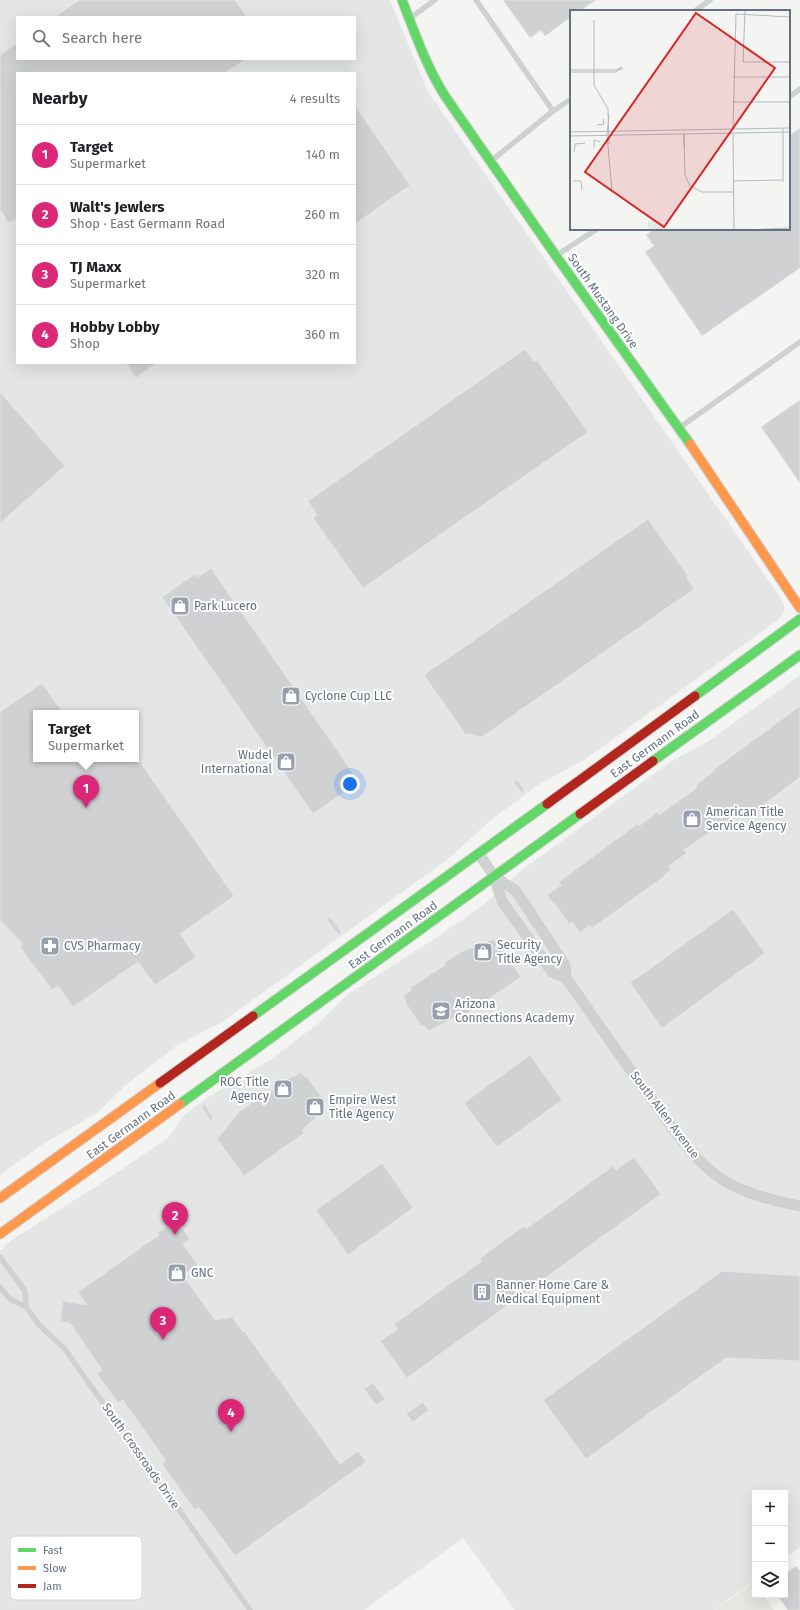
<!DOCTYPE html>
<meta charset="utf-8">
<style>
body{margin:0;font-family:"Fira Sans",sans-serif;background:#f6f6f6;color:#202124}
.controls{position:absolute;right:12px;bottom:12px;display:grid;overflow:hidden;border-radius:0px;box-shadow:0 4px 16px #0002}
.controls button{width:36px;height:36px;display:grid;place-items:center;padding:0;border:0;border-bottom:1px solid #e0e0e0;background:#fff;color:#202124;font:20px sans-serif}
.you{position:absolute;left:350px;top:784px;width:14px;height:14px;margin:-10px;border:3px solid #fff;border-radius:50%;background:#1a73e8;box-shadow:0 0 0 6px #1a73e833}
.badge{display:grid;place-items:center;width:26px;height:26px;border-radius:50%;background:#db2777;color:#fff;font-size:13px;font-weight:700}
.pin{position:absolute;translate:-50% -33px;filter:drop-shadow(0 1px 2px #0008)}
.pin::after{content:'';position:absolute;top:21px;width:14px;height:12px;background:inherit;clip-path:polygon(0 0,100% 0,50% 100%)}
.popup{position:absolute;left:33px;top:710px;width:106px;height:52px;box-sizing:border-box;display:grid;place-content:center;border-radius:0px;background:#fff;filter:drop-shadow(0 1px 3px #0005);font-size:13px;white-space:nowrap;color:#757577}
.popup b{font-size:15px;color:#202124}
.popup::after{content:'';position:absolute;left:50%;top:100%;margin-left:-8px;border:8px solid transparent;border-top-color:#fff}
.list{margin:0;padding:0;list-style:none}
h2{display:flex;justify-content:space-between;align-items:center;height:52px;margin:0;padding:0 16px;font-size:17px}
h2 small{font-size:13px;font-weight:400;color:#757577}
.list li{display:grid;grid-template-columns:26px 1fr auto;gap:12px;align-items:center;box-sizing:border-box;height:60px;padding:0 16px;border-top:1px solid #e0e0e0}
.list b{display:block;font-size:15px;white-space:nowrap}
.list p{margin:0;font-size:13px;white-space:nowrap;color:#757577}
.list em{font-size:13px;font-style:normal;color:#757577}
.icon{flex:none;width:22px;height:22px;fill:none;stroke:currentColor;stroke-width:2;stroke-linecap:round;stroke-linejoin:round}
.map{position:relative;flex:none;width:800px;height:1610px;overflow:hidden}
.search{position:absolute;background:#fff;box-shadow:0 4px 16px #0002;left:16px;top:16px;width:340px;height:44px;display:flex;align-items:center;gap:10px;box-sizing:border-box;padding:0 14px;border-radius:0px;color:#757577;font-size:15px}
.panel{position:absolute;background:#fff;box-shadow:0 4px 16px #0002;left:16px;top:72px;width:340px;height:292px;border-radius:0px}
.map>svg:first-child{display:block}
.built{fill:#e4e6e6;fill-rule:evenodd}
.green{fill:#e4e8e1}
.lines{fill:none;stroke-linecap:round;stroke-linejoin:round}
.stream{stroke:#cfd5d9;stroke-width:3.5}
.building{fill:#d0d1d2;stroke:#e4e4e3}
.fast-casing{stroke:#d0d2d2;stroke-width:11}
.slow-casing{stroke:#d0d2d2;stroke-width:11}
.jam-casing{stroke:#d0d2d2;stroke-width:11}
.lane{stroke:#cfd0d0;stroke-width:5.5}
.street{stroke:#cfd0d0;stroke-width:11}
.fast{stroke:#63d668;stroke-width:9}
.slow{stroke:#ff974d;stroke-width:9}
.jam{stroke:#b3261e;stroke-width:9}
.labels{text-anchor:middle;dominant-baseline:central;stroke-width:4;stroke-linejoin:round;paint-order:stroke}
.street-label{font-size:12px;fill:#647184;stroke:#fff}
.poi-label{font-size:12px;fill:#647184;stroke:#fff;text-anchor:start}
.inset-road{fill:none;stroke:#b1b8c0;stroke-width:1}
.view{fill:#d62828;fill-opacity:0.15;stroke:#d62828;stroke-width:2}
.inset-edge{fill:none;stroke:#647184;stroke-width:2}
.key{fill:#fff;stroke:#d0d4da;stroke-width:1}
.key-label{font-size:11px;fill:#647184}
</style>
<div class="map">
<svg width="800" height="1610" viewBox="0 0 800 1610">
<rect width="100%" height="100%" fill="#f4f5f3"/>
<g class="built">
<path d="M0 0H390L428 92 780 597 784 605V612L778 620 768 627 584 760 538 785 491 820 448 859 222 1022 176 1046 126 1085 97 1113 46 1142 0 1175ZM17 17H355V59H17ZM17 73H355V363H17ZM36 713H136V759H36Z"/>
<polygon points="800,675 800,1547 785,1558 785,1493 755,1493 755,1580 714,1610 515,1610 463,1538 364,1610 0,1610 0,1251 10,1241 95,1187 168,1138 184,1115 207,1098 271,1059 320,1022 348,994 439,936 483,905 523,869 670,762 707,742"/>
</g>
<polygon class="green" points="754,1582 755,1595 763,1595 774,1610 715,1610"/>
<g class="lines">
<g class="stream">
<polyline points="516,782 522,790"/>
<polyline points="329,919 339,932"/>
<polyline points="204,1107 211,1118"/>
</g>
</g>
<g class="building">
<polygon points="79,0 235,0 247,17 55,17"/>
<polygon points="503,0 596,0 580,11 571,11 571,17 545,36 541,30 530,38"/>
<polygon points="17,43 17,59 246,59 225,73 17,73 17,218 9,223 0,210 0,55"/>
<polygon points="355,106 410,185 355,224"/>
<polygon points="800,128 800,268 702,336 645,252 654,246 646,235 654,229 789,229 789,136"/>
<polygon points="525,349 534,362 537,360 588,432 363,588 313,518 317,515 308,501"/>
<polygon points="126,363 157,363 136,378"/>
<polygon points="0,392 65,466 0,523"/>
<polygon points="800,400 800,483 761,427"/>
<polygon points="648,519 688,576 686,577 694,589 482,737 469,734 466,735 424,675"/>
<polygon points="211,568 357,779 345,787 347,790 313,814 162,597 195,574 198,577"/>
<polygon points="42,683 63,713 36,713 36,759 138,759 234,896 180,934 196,957 155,985 138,962 73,1007 58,986 52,990 20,947 23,944 0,920 0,712"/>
<polygon points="800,706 800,777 758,809 744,816 743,813 726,824 724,822 684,850 687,853 669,866 671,869 662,878 592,928 590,925 580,933 572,922 569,924 554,902 553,903 547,895 561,885 559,882 637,824 639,826 658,812 659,815 698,787 696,785 714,771 713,770"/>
<polygon points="733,909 765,953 662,1028 630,983"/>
<polygon points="494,939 521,977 459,1019 458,1016 429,1031 424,1025 422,1027 405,1002 406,1001 403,996 411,990 410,988 445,965 444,963 461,952"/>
<polygon points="530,1055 562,1100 497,1147 464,1103"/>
<polygon points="301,1072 305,1077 306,1076 324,1100 321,1102 326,1109 302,1130 304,1133 244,1176 217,1139 240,1111 257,1099 258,1101 292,1076 293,1077"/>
<polygon points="634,1157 661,1194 407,1378 380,1341 398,1329 394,1324 482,1261 480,1258 524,1226 526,1229 613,1166 616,1170"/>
<polygon points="382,1163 413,1208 348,1255 316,1210"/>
<polygon points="176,1220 190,1239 183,1244 198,1265 183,1275 215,1320 232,1317 243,1332 244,1331 340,1464 358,1451 366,1462 235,1556 199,1507 195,1510 162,1464 166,1461 123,1400 118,1403 97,1374 102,1370 70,1323 60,1322 63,1301 87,1305 78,1292 159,1235 157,1233"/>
<polygon points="722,1271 800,1276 800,1361 726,1358 586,1459 543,1400"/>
<polygon points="373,1383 385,1399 376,1405 364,1389"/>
<polygon points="423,1402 429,1410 413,1422 406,1414"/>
<polygon points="796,1566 800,1571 800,1610 788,1610 777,1595 785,1595 785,1574"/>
</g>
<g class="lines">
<defs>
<g id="fast">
<path d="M402 0C415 33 426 66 445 96L556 256 690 444"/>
<polyline points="695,696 800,619"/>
<polyline points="653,761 800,655"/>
<polyline points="253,1016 547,804"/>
<polyline points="180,1104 580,814"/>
</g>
<g id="slow">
<polyline points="690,444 800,608"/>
<polyline points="0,1198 160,1083"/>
<polyline points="0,1234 180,1104"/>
</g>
<g id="jam">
<polyline points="547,804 695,696"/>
<polyline points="580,814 653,761"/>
<polyline points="160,1083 253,1016"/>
</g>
</defs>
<use href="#fast" class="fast-casing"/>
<use href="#slow" class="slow-casing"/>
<use href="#jam" class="jam-casing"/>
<g class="lane">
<polyline points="476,0 553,111 571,99"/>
<polyline points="695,11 710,0"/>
<polyline points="410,18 435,0"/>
<polyline points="789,97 800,89"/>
<polyline points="491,161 553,111"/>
<polyline points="557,255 597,229"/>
<polyline points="679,428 800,342"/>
<polyline points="0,1257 25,1291 26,1307"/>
<polyline points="0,1287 10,1299 26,1307 39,1325 64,1348 250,1610"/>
</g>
<g class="street">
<path d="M479 854 494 876 502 901 552 972 566 978C596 1021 625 1063 656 1105 675 1131 693 1159 720 1178 739 1192 777 1202 800 1206"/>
<polyline points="494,876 516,891 565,965 566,978"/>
</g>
<use href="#fast" class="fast"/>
<use href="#slow" class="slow"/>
<use href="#jam" class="jam"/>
</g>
<defs>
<symbol id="shop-square" viewBox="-11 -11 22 22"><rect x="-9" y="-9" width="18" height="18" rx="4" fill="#969fab" stroke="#fff"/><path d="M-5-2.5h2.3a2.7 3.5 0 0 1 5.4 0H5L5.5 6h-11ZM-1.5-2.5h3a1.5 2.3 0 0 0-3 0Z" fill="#fff"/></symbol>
<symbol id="pharmacy-square" viewBox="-11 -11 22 22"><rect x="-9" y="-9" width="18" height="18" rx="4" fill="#969fab" stroke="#fff"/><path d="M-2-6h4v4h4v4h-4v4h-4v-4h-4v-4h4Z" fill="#fff"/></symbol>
<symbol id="school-square" viewBox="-11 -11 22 22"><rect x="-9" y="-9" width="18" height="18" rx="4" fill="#969fab" stroke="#fff"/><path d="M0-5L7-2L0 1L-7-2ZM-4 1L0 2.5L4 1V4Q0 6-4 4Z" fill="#fff"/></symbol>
<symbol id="building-square" viewBox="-11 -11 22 22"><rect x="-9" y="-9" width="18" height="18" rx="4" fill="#969fab" stroke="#fff"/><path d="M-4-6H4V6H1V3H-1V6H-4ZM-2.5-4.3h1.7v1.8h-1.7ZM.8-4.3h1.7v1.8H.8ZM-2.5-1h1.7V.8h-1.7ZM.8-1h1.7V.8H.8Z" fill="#fff"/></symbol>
</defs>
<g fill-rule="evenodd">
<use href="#shop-square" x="169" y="595" width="22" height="22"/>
<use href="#shop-square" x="280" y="685" width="22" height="22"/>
<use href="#shop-square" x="275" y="751" width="22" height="22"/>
<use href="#shop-square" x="681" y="808" width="22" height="22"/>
<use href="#pharmacy-square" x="39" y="935" width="22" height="22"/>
<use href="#shop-square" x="472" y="941" width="22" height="22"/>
<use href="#school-square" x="430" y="1000" width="22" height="22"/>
<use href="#shop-square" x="272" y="1078" width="22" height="22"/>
<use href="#shop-square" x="304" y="1096" width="22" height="22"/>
<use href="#shop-square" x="166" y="1262" width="22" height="22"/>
<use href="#building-square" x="471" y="1281" width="22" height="22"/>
</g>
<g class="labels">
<g class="street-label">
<text transform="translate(603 301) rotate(55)">South Mustang Drive</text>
<text transform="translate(655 744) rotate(-36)">East Germann Road</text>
<text transform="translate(393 935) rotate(-36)">East Germann Road</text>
<text transform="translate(665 1115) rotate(53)">South Allen Avenue</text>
<text transform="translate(131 1125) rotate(-36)">East Germann Road</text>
<text transform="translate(141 1456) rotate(55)">South Crossroads Drive</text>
</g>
<g class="poi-label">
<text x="194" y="606">Park Lucero</text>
<text x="305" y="696">Cyclone Cup LLC</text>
<text x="272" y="755" text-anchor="end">Wudel<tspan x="272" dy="14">International</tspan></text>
<text x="706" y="812">American Title<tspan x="706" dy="14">Service Agency</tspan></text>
<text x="497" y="945">Security<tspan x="497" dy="14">Title Agency</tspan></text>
<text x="64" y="946">CVS Pharmacy</text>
<text x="455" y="1004">Arizona<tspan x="455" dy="14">Connections Academy</tspan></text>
<text x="269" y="1082" text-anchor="end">ROC Title<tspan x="269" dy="14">Agency</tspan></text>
<text x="329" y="1100">Empire West<tspan x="329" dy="14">Title Agency</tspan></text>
<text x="191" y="1273">GNC</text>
<text x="496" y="1285">Banner Home Care &amp;<tspan x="496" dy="14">Medical Equipment</tspan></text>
</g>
</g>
<g transform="translate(570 10)">
<rect width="220" height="220" fill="#f4f5f3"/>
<path d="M78 211H91L94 220H78Z" fill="#e4e8e1"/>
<path class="inset-road" d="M175 0 173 52H220M24 10V75L38 99 39 134M0 60H46L52 57M0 62H45L53 58M163 67H220M163 92H220M39 105 37 125 42 182M27 115 34 114 33 109M163 118 166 4 220 7M213 118V172M0 122 220 118M163 123 164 220M114 124 115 165 120 176 132 182H163M114 124V138M0 126 220 122M24 138V130L30 132M4 142 5 134 15 133M3 171H11L12 180M163 171 213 170M177 220 220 218"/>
<path class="view" d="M126 3 205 58 94 217 15 162Z"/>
<rect width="220" height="220" class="inset-edge"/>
</g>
<rect x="10" y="1536" width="132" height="64" rx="6" class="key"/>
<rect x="18" y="1548" width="18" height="4" fill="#63d668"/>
<rect x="18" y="1566" width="18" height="4" fill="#ff974d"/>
<rect x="18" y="1584" width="18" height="4" fill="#b3261e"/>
<g class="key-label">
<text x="43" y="1554">Fast</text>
<text x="43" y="1572">Slow</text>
<text x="43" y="1590">Jam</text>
</g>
</svg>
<div class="controls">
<button>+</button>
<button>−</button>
<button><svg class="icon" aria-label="layers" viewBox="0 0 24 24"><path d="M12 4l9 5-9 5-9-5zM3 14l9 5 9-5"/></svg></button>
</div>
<div class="you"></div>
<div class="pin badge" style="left:86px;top:808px">1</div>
<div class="popup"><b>Target</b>Supermarket</div>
<div class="pin badge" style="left:175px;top:1235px">2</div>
<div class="pin badge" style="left:163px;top:1340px">3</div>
<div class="pin badge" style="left:231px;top:1432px">4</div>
<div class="search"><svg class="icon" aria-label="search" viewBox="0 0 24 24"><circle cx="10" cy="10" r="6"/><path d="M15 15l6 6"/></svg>Search here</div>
<section class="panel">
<h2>Nearby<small>4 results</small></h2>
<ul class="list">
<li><span class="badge">1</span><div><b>Target</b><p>Supermarket</p></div><em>140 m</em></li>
<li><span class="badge">2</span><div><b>Walt's Jewlers</b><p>Shop · East Germann Road</p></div><em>260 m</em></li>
<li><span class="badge">3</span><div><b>TJ Maxx</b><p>Supermarket</p></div><em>320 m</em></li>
<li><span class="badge">4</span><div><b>Hobby Lobby</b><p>Shop</p></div><em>360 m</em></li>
</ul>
</section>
</div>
